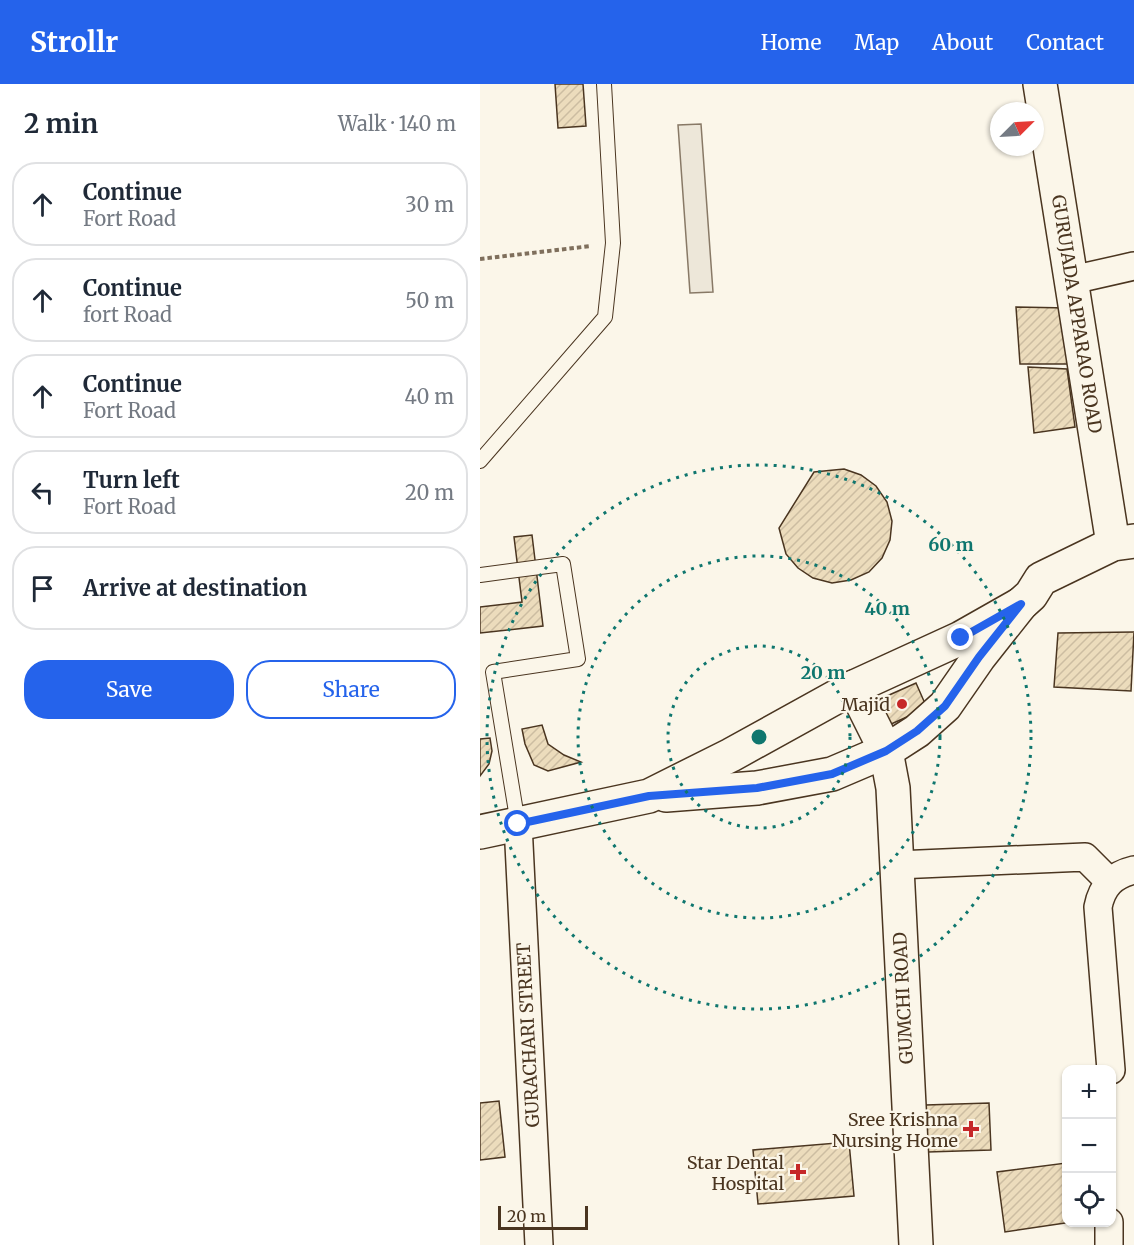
<!DOCTYPE html>
<meta charset="utf-8">
<style>
body{margin:0;font-family:Merriweather,serif;background:#f6f6f7;color:#1f2937}
.controls{position:absolute;right:18px;bottom:18px;display:grid;overflow:hidden;border-radius:12px;box-shadow:0 2px 4px #0004}
.controls button{width:54px;height:54px;display:grid;place-items:center;padding:0;border:0;border-bottom:2px solid #e0e1e3;background:#fff;color:#1f2937;font:30px sans-serif}
.compass{position:absolute;left:510px;top:18px;width:54px;height:54px;border-radius:50%;background:#fff;box-shadow:0 2px 4px #0004;rotate:66deg}
.scale{position:absolute;left:18px;bottom:15px;width:90px;box-sizing:border-box;padding-left:6px;border:3px solid #4a3520;border-top:0;font-size:16px;line-height:21px;white-space:nowrap;color:#4a3520;-webkit-text-stroke:4px #fbf6e9;paint-order:stroke}
.stop{position:absolute;width:18px;height:18px;margin:-14px;border:4px solid #2563eb;border-radius:50%;background:#fff}
.stop.end{background:#2563eb;border-color:#fff;box-shadow:0 2px 6px #0008}
.list{margin:0;padding:0;list-style:none}
h2{display:flex;justify-content:space-between;align-items:center;height:78px;margin:0;padding:0 24px;font-size:26px}
h2 small{font-size:20px;font-weight:400;color:#747a83}
.list li{display:grid;grid-template-columns:39px 1fr auto;gap:18px;align-items:center;box-sizing:border-box;height:84px;margin:0 12px 12px;padding:0 12px;border:2px solid #e0e1e3;border-radius:24px}
.list b{display:block;font-size:22px;white-space:nowrap}
.list p{margin:0;font-size:20px;white-space:nowrap;color:#747a83}
.list em{font-size:20px;font-style:normal;color:#747a83}
.actions{display:flex;gap:12px;padding:18px 24px}
.actions a{flex:1;padding:14px 0;border:2px solid #2563eb;border-radius:24px;text-align:center;font-size:21px;color:#2563eb}
.actions .main{background:#2563eb;color:#fff}
.icon{flex:none;width:33px;height:33px;fill:none;stroke:currentColor;stroke-width:2;stroke-linecap:round;stroke-linejoin:round}
.map{position:relative;flex:none;width:654px;height:1161px;overflow:hidden}
header{display:flex;align-items:center;gap:36px;box-sizing:border-box;height:84px;padding:0 30px;background:#2563eb;color:#fff}
header strong{font-size:28px}
nav{display:flex;gap:33px;margin-inline-start:auto;font-size:21px}
main{display:flex}
aside{flex:1;background:#fff}
.map>svg:first-child{display:block}
.parking{fill:#ede7d9;stroke:#887966;stroke-width:1.5}
.building{fill:url(#building-hatch);stroke:#4a3520;stroke-width:1.5}
.lines{fill:none;stroke-linecap:round;stroke-linejoin:round}
.service-casing{stroke:#4a3520;stroke-width:16}
.minor-casing{stroke:#4a3520;stroke-width:30}
.tertiary-casing{stroke:#4a3520;stroke-width:36}
.primary-casing{stroke:#4a3520;stroke-width:36}
.path{stroke:#7f6f5c;stroke-width:4;stroke-dasharray:4.5 3;stroke-linecap:butt}
.service{stroke:#fbf6e9;stroke-width:14}
.minor{stroke:#fbf6e9;stroke-width:27}
.tertiary{stroke:#fbf6e9;stroke-width:33}
.primary{stroke:#fbf6e9;stroke-width:33}
.route{stroke:#2563eb;stroke-width:8}
.ring{fill:none;stroke:#0f766e;stroke-width:3;stroke-dasharray:3 6}
.poi-dot{fill:#c62828;stroke:#fbf6e9;stroke-width:2}
.labels{text-anchor:middle;dominant-baseline:central;stroke-width:4.5;stroke-linejoin:round;paint-order:stroke}
.street-label{font-size:18px;fill:#4a3520;stroke:#fbf6e9}
.poi-label{font-size:18px;fill:#4a3520;stroke:#fbf6e9;text-anchor:end}
.centre{fill:#0f766e;stroke:#fbf6e9;stroke-width:3}
.ring-label{font-size:18px;text-anchor:middle;font-weight:bold;fill:#0f766e;stroke:#fbf6e9;stroke-width:4.5;stroke-linejoin:round;paint-order:stroke}
</style>
<header>
<strong>Strollr</strong>
<nav><a>Home</a><a>Map</a><a>About</a><a>Contact</a></nav>
</header>
<main>
<aside>
<h2>2 min<small>Walk · 140 m</small></h2>
<ul class="list">
<li><svg class="icon" aria-label="ahead" viewBox="0 0 24 24"><path d="M12 20V5M6 11l6-6 6 6"/></svg><div><b>Continue</b><p>Fort Road</p></div><em>30 m</em></li>
<li><svg class="icon" aria-label="ahead" viewBox="0 0 24 24"><path d="M12 20V5M6 11l6-6 6 6"/></svg><div><b>Continue</b><p>fort Road</p></div><em>50 m</em></li>
<li><svg class="icon" aria-label="ahead" viewBox="0 0 24 24"><path d="M12 20V5M6 11l6-6 6 6"/></svg><div><b>Continue</b><p>Fort Road</p></div><em>40 m</em></li>
<li><svg class="icon" aria-label="left" viewBox="0 0 24 24"><path d="M17 20v-9H6M10 6l-5 5 5 5"/></svg><div><b>Turn left</b><p>Fort Road</p></div><em>20 m</em></li>
<li><svg class="icon" aria-label="arrive" viewBox="0 0 24 24"><path d="M6 21V4h12l-3 4 3 4H6"/></svg><div><b>Arrive at destination</b></div></li>
</ul>
<div class="actions"><a class="main">Save</a><a>Share</a></div>
</aside>
<div class="map">
<svg width="654" height="1161" viewBox="0 0 654 1161">
<defs>
<pattern id="building-hatch" width="6" height="6" patternUnits="userSpaceOnUse" patternTransform="scale(1.5)"><rect width="6" height="6" fill="#ecdcbc"/><path d="M-1 1l2-2M0 6l6-6M5 7l2-2" fill="none" stroke="#ccbda1"/></pattern>
</defs>
<rect width="100%" height="100%" fill="#fbf6e9"/>
<polygon class="parking" points="221,40 233,208 210,209 198,41"/>
<g class="building">
<polygon points="75,0 103,0 106,42 78,44"/>
<polygon points="536,223 588,224 595,280 540,280"/>
<polygon points="548,283 587,285 595,343 554,349"/>
<polygon points="364,385 381,391 396,402 407,418 412,437 410,456 402,474 389,488 371,496 352,499 333,494 318,484 306,470 299,444 334,388"/>
<polygon points="52,451 63,542 0,549 0,523 42,518 34,453"/>
<polygon points="654,548 651,607 574,603 578,549"/>
<polygon points="436,599 447,624 409,641 398,616"/>
<polygon points="62,641 68,660 84,671 101,678 68,687 54,681 45,660 42,645"/>
<polygon points="10,654 12,667 9,680 0,692 0,655"/>
<polygon points="19,1017 25,1073 0,1076 0,1019"/>
<polygon points="509,1019 511,1066 448,1068 446,1021"/>
<polygon points="369,1058 374,1112 278,1120 273,1066"/>
<polygon points="586,1079 586,1138 592,1138 525,1148 517,1088"/>
</g>
<g class="lines">
<defs>
<g id="service">
<polyline points="0,377 125,233 133,159 124,0"/>
<polyline points="0,491 83,480 98,575 13,588 38,740"/>
</g>
<g id="minor">
<polyline points="592,196 654,182"/>
<polyline points="38,740 59,1161"/>
<polyline points="417,781 605,773 629,797"/>
<path d="M631 986 618 823C622 802 633 791 654 786"/>
<polyline points="629,1161 629,1138"/>
</g>
<g id="tertiary">
<polyline points="560,0 633,460"/>
<polyline points="374,603 406,667"/>
<polyline points="186,711 277,704 352,690 406,667 437,647 465,622 499,573 541,520 551,511 561,495 633,460 654,457"/>
<polyline points="0,748 169,712 251,671 374,603 481,554 541,520"/>
</g>
<polyline id="primary" points="406,667 413,704 436,1161"/>
</defs>
<use href="#service" class="service-casing"/>
<use href="#minor" class="minor-casing"/>
<use href="#tertiary" class="tertiary-casing"/>
<use href="#primary" class="primary-casing"/>
<polyline class="path" points="0,175 111,162"/>
<use href="#service" class="service"/>
<use href="#minor" class="minor"/>
<use href="#tertiary" class="tertiary"/>
<use href="#primary" class="primary"/>
</g>
<g class="lines">
<polyline class="route" points="38,740 169,712 277,704 352,690 406,667 437,647 465,622 499,573 541,520 481,554"/>
</g>
<g class="ring">
<circle cx="279" cy="653" r="91"/>
<circle cx="279" cy="653" r="181"/>
<circle cx="279" cy="653" r="272"/>
</g>
<g class="poi-dot">
<circle cx="422" cy="620" r="6"/>
<path d="M488 1036h6v6h6v6h-6v6h-6v-6h-6v-6h6z"/>
<path d="M315 1079h6v6h6v6h-6v6h-6v-6h-6v-6h6z"/>
</g>
<g class="labels">
<g class="street-label">
<text transform="translate(597 230) rotate(81)">GURUJADA APPARAO ROAD</text>
<text transform="translate(423 914) rotate(-93)">GUMCHI ROAD</text>
<text transform="translate(48 951) rotate(-93)">GURACHARI STREET</text>
</g>
<g class="poi-label">
<text x="410" y="620">Majid</text>
<text x="478" y="1035">Sree Krishna<tspan x="478" dy="21">Nursing Home</tspan></text>
<text x="304" y="1078">Star Dental<tspan x="304" dy="21">Hospital</tspan></text>
</g>
</g>
<circle cx="279" cy="653" r="9" class="centre"/>
<g class="ring-label">
<text x="471" y="467">60 m</text>
<text x="407" y="531">40 m</text>
<text x="343" y="595">20 m</text>
</g>
</svg>
<div class="controls">
<button>+</button>
<button>−</button>
<button><svg class="icon" aria-label="locate" viewBox="0 0 24 24"><circle cx="12" cy="12" r="6"/><path d="M12 2v4M12 18v4M2 12h4M18 12h4"/></svg></button>
</div>
<svg class="compass" viewBox="-18 -18 36 36"><path d="M0-13l5 13h-10z" fill="#e53935"/><path d="M0 13l5-13h-10z" fill="#747a83"/></svg>
<div class="scale">20 m</div>
<div class="stop" style="left:38px;top:740px"></div>
<div class="stop end" style="left:481px;top:554px"></div>
</div>
</main>
